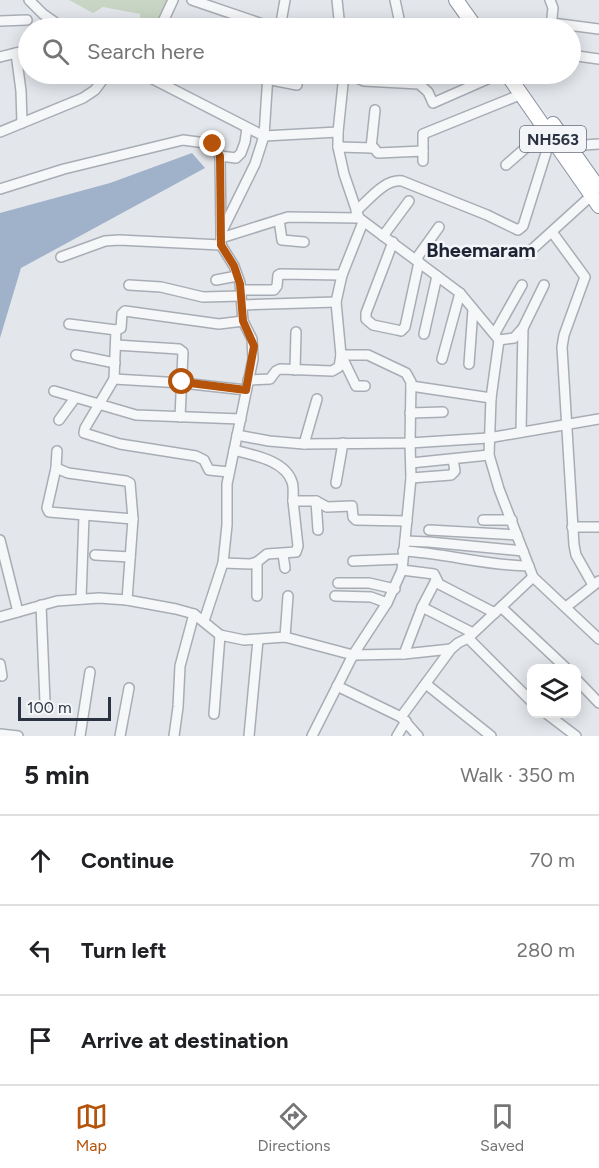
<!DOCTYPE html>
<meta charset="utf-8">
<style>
body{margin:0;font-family:Figtree,sans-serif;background:#f2f2f2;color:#202124}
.controls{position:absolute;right:18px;bottom:18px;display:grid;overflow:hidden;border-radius:12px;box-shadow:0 3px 15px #0003}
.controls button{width:54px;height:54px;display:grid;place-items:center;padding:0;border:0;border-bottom:2px solid #e0e0e0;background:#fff;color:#202124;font:30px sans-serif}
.scale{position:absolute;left:18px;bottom:15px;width:93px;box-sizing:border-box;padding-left:6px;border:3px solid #2b3343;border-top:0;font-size:16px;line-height:21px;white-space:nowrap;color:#2b3343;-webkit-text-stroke:4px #f3f5f8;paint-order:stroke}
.stop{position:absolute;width:18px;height:18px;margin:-14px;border:4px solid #b45309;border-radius:50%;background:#fff}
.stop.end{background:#b45309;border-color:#fff;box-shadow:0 2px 6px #0008}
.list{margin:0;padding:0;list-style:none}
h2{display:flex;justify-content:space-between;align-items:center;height:78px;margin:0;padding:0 24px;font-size:26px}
h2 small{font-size:20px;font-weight:400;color:#757577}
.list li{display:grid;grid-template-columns:39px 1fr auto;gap:18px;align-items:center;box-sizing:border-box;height:90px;padding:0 24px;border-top:2px solid #e0e0e0}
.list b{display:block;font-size:22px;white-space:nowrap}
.list em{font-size:20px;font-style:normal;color:#757577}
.icon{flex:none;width:33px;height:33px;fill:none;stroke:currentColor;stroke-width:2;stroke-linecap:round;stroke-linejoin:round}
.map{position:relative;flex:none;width:599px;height:736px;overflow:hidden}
.search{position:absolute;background:#fff;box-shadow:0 3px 15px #0003;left:18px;right:18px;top:18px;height:66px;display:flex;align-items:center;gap:15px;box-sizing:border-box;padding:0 21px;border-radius:33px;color:#757577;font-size:22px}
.sheet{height:348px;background:#fff}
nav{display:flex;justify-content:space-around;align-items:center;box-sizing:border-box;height:84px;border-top:2px solid #e0e0e0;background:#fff;font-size:16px;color:#757577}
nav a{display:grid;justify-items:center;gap:3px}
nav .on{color:#b45309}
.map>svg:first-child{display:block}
.green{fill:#c8d5c4}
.water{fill:#9fb2ca}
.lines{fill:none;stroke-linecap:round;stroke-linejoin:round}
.minor-casing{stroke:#a8adb5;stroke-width:12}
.highway-casing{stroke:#8b93a2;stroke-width:16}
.minor{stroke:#f6f7f9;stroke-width:9}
.highway{stroke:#fff;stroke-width:14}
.route{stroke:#b45309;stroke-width:8}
.labels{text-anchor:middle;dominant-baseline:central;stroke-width:5;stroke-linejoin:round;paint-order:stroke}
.shield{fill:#f3f5f8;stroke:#676d79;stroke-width:1.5}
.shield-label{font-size:16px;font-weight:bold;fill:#2b3343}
.neighbourhood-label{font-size:20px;font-weight:bold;fill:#1d2434;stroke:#f3f5f8}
</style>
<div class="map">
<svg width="599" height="736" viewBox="0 0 599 736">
<rect width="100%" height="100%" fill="#e3e6eb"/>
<polygon class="green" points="69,0 171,0 157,28 144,28 141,26 140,14 103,7 93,13"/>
<polygon class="water" points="192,153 205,168 21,268 0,338 0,213 110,183"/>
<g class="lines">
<defs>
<g id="minor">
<polyline points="29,0 43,14 63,28"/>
<polyline points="192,0 274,28"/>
<polyline points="337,0 340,28"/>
<polyline points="395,0 401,28"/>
<polyline points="550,0 553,8 551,27"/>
<polyline points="0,21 27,20"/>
<polyline points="552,23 599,29"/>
<polyline points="160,28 173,0"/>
<polyline points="280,28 285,0"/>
<polyline points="16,53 21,91 22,123"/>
<polyline points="570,55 599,59"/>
<polyline points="0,57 28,50"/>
<polyline points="143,74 264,136 338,132"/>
<polyline points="241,74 297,85"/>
<polyline points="344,74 338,132 338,147 344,174 359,218 460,293 499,340 491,398 489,455 499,489 533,577"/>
<polyline points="524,74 552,77"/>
<polyline points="344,77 355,77 364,81 419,84 428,92 433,103 499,74"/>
<polyline points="0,132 83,98 95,90 107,74"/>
<polyline points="570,146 599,144"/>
<polyline points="338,147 374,148 378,153 423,151 423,161"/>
<polyline points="371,148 375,110"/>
<polyline points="423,151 423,134 522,94"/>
<polyline points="220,156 236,158 241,153 245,142 247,128"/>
<polyline points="506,165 546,130"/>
<polyline points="0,189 64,169 183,140 213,144 220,156 221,231"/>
<path d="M356 211C369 200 384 179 402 181L487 215 518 230 523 226 551 137"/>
<polyline points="279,220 282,240 304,242"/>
<polyline points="552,232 585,277 564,335 562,347 574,545 576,555 593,585"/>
<polyline points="383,236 409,201"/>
<polyline points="221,238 288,217 359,218"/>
<polyline points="393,242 366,313 366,319 373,325 397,330 401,331 405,327 419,262"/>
<polyline points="527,254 592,195"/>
<polyline points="61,257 105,241 119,240 221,245"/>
<polyline points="416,259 439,227"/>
<polyline points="216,280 237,276"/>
<polyline points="129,285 161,287 203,297 241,296"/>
<polyline points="241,290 274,290 277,286 278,275 280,274 342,275"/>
<polyline points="242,305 336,302"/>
<polyline points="69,324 116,330 114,379 85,428 84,433 120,444 196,456 204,460 209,470 229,472"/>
<polyline points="116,330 121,328 122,314 125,311 219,324 243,321"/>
<polyline points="495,333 522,285"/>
<polyline points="424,334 437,276"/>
<polyline points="499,340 514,338 523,328 544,285"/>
<polyline points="116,345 179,349 183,352 180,417"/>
<polyline points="76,355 115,363"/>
<polyline points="341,355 356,386 365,386"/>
<polyline points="442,359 460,293"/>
<polyline points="469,364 473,309"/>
<polyline points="295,370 296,332"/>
<polyline points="114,379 182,383 246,390"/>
<polyline points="248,380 270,379 276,371 280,369 332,371 339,367 341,355"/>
<polyline points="411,386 491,398"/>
<polyline points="54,391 136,415 241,419"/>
<polyline points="410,413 443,412"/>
<polyline points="59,420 75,398"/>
<polyline points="521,432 523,328"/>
<polyline points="237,435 269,441 304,444 410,443 488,438 599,419"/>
<polyline points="304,444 317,399"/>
<path d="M234 450C252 455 285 460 292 482 294 487 293 495 293 501H316L318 530"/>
<polyline points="57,451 56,468 47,508 49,512 133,519"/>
<polyline points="411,463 489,455"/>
<polyline points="56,468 68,473 126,481 130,483 133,519 127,600"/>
<polyline points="411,478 451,475 455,471 453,460"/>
<polyline points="336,483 343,443"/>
<polyline points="316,501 327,507 352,506 353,517 356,520 407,521"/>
<polyline points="483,520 512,520"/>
<polyline points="572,527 599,527"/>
<polyline points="429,530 517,535"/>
<polyline points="0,540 18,612"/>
<polyline points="405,541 429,542 523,551"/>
<path d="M403 551C446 553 487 566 529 566"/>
<polyline points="283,554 285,568"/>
<polyline points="95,555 130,557"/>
<polyline points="353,561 402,559"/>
<polyline points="257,562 257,596"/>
<polyline points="223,563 250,564 257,562 267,554 296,552 298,546 293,501"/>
<polyline points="402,570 434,574 439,584 495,613"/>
<polyline points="338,583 369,583 395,589"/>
<polyline points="335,596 371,597 387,603"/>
<polyline points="81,599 84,516"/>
<polyline points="41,605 45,702"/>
<polyline points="422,607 436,580"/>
<polyline points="501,607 566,668"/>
<polyline points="566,607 599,581"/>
<polyline points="0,617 57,601 99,598 127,600 176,609 194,614 220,635 244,640 285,637 353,655 404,654 451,649"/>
<polyline points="204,621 223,563 227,525 227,484 253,359 252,339 243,321 240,283 234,266 221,245 221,233 255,164 264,136 268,74"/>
<polyline points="285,637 288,596"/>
<polyline points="468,638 532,702"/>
<polyline points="404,654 422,607 473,633"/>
<polyline points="0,664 2,676"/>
<polyline points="576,679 599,703"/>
<polyline points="426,684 491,736"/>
<polyline points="337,686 401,717 418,736"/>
<polyline points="214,714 220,635"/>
<polyline points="547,714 576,736"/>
<polyline points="401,717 451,649 458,643 468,638 533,577 599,639"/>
<polyline points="0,734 18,736"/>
<polyline points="80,736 90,672"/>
<polyline points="120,736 129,688"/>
<polyline points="174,736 178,707 180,666 194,614"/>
<polyline points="249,736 258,640"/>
<polyline points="312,736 353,655 387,603 402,570 411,478 410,443 411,382 406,373 368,355 341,355 336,302 342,275 363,222"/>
<polyline points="397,736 406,721"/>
</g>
<g id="highway">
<polyline points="456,0 476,28"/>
<polyline points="507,74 599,206"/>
<polyline points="553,124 597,186"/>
</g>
</defs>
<use href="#minor" class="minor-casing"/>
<use href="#highway" class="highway-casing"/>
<use href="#minor" class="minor"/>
<use href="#highway" class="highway"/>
</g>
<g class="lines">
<polyline class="route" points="182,382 246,390 254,346 243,321 240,284 234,266 221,245 220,156 213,144"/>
</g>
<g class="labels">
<rect class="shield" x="520" y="126" width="66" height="26" rx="4.5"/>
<g class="shield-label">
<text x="553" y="139">NH563</text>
</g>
<g class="neighbourhood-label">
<text x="481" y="250">Bheemaram</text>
</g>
</g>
</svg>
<div class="controls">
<button><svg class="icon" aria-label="layers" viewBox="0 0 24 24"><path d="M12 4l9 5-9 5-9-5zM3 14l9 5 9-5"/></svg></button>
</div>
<div class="scale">100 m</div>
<div class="stop" style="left:182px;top:382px"></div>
<div class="stop end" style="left:213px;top:144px"></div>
<div class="search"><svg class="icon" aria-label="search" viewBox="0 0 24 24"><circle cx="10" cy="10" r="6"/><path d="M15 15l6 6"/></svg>Search here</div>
</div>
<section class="sheet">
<h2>5 min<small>Walk · 350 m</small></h2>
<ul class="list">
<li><svg class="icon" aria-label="ahead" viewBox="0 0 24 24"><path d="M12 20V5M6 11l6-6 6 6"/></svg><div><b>Continue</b></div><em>70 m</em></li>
<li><svg class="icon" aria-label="left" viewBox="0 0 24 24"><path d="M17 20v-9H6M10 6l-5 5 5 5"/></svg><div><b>Turn left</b></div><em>280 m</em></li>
<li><svg class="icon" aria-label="arrive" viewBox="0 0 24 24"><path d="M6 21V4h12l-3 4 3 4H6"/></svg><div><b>Arrive at destination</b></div></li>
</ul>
</section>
<nav>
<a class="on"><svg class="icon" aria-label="map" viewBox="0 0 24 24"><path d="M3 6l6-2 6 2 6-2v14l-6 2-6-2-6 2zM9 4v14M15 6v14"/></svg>Map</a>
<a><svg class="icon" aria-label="directions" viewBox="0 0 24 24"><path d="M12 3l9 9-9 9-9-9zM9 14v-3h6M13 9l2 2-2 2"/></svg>Directions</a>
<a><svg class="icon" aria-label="saved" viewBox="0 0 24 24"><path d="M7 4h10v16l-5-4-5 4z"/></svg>Saved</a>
</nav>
